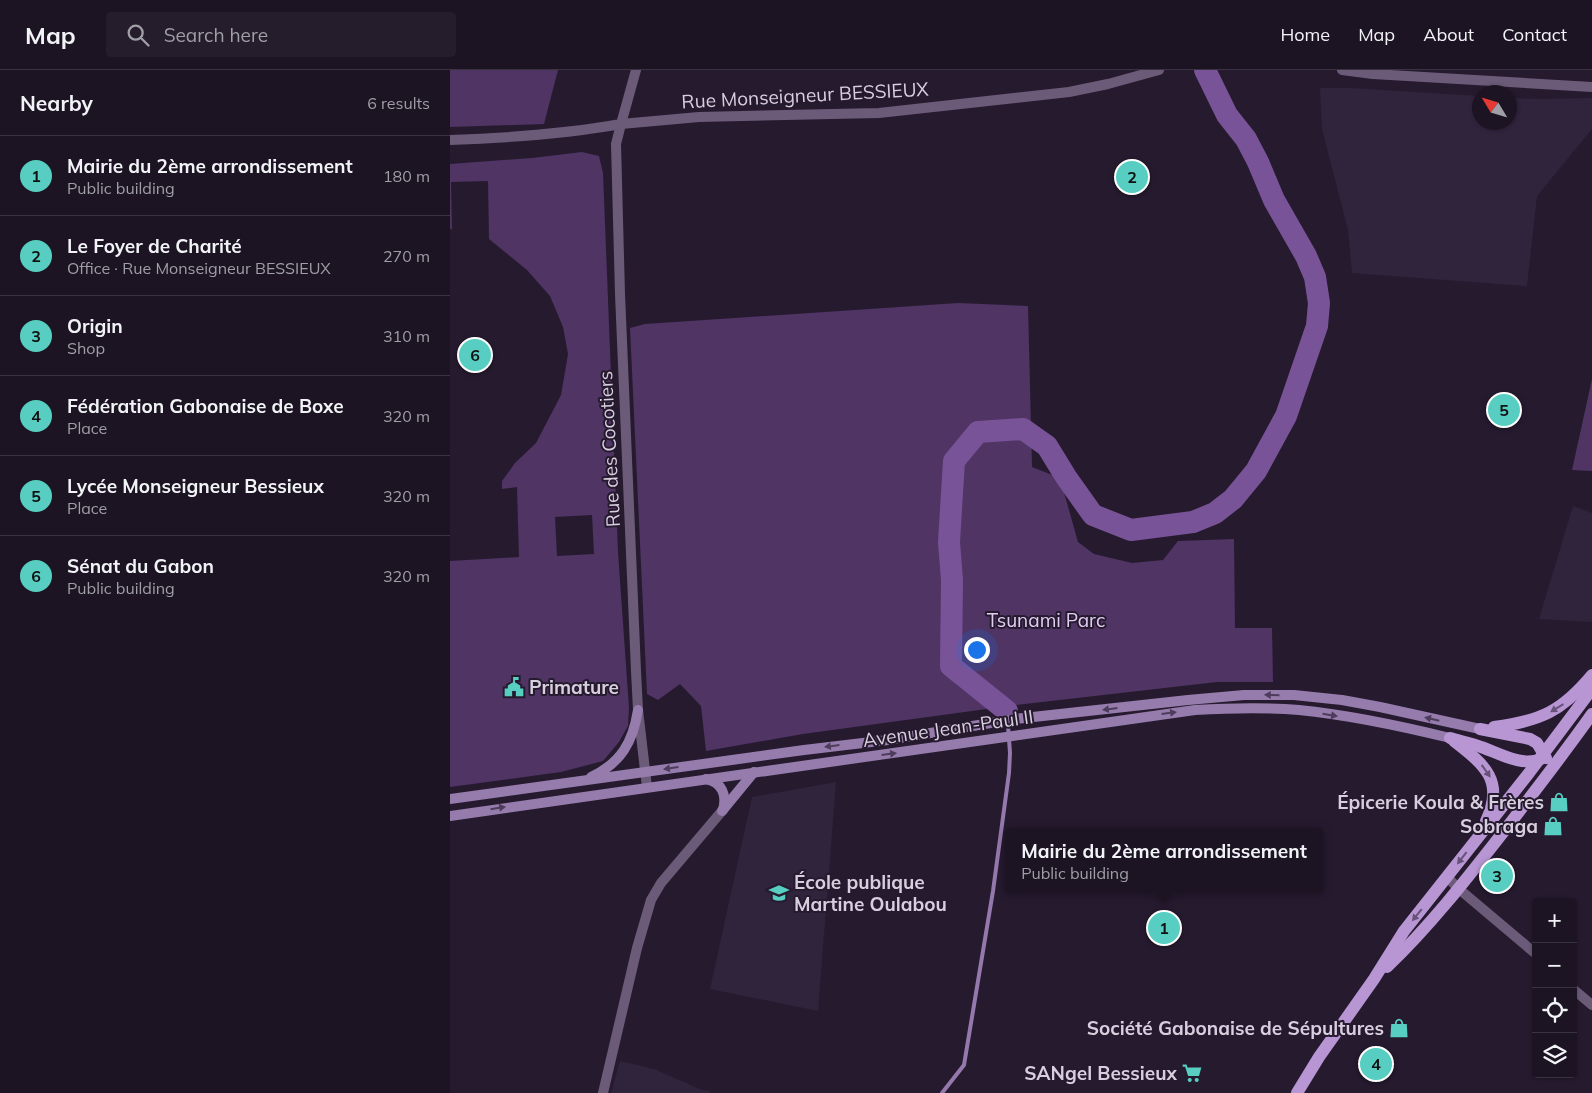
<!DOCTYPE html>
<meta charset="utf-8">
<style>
body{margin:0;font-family:Mulish,sans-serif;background:#251d2b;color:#f1f3f6}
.controls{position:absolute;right:15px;bottom:15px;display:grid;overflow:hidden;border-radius:5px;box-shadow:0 1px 4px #0004}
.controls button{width:45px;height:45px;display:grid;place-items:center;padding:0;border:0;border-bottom:1px solid #3a3341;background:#1c1423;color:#f1f3f6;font:25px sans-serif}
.compass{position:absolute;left:1022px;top:15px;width:45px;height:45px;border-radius:50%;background:#1c1423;box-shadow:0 1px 4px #0004;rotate:308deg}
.you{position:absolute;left:526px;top:579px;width:18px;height:18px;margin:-12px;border:4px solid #fff;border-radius:50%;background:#1a73e8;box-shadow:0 0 0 8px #1a73e833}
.badge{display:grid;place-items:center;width:32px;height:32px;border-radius:50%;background:#57cec1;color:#111;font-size:16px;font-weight:700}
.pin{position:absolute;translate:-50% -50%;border:2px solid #fff;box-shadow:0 1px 5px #0006}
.popup{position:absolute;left:555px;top:758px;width:318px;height:65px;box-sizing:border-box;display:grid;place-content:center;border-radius:5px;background:#1c1423;filter:drop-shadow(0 1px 4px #0005);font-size:16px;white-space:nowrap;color:#a09ea6}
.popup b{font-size:19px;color:#f1f3f6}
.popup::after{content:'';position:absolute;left:50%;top:100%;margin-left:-10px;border:10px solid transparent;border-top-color:#1c1423}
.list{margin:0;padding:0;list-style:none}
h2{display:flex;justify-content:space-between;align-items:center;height:65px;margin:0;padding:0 20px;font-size:21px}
h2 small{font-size:16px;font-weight:400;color:#a09ea6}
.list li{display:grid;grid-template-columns:32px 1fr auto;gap:15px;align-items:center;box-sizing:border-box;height:80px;padding:0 20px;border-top:1px solid #3a3341}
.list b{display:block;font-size:19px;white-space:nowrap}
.list p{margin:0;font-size:16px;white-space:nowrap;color:#a09ea6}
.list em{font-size:16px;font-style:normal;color:#a09ea6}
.icon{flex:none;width:28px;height:28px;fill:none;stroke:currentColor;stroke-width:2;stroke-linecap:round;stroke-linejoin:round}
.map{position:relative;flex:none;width:1142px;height:1023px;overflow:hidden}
header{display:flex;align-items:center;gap:30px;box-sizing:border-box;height:70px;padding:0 25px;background:#1c1423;border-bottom:1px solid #3a3341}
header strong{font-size:24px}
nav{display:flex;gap:28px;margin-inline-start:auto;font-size:18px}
.search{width:350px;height:45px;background:#251d2b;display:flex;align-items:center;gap:12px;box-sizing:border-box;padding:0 18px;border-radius:5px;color:#a09ea6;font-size:19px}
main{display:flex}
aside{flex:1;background:#1c1423}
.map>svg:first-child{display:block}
.built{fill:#30233c}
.green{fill:#4f3464;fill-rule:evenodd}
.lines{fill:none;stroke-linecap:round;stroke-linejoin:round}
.stream{stroke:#9578ac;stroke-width:4}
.river{stroke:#795397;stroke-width:22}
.minor{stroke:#6b5b79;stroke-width:10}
.tertiary{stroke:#6b5b79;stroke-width:10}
.secondary{stroke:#967cac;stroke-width:10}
.primary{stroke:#b796d3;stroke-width:12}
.oneway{fill:#4d3c5b}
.oneway2{fill:#675279}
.labels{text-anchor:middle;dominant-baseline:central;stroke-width:4;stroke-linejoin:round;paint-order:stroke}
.street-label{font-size:19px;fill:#d7cfde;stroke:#261a2f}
.park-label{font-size:19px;fill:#e1cdf3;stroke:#261a2f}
.poi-label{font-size:19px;font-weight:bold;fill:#d7cfde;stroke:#261a2f;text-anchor:end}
</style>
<header>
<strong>Map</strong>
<div class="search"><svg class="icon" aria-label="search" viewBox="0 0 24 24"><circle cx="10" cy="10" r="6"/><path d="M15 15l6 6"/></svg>Search here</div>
<nav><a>Home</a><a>Map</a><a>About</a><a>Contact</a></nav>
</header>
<main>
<aside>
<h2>Nearby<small>6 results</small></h2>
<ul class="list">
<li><span class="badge">1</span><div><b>Mairie du 2ème arrondissement</b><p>Public building</p></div><em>180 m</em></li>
<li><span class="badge">2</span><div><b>Le Foyer de Charité</b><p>Office · Rue Monseigneur BESSIEUX</p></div><em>270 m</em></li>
<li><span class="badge">3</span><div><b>Origin</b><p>Shop</p></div><em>310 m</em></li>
<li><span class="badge">4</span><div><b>Fédération Gabonaise de Boxe</b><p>Place</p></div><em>320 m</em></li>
<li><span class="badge">5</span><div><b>Lycée Monseigneur Bessieux</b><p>Place</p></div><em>320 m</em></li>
<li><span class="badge">6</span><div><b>Sénat du Gabon</b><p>Public building</p></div><em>320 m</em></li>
</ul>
</aside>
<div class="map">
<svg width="1142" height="1023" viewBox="0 0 1142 1023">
<rect width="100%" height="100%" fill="#261a2f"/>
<g class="built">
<polygon points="870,18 901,18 1029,26 1030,52 1060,52 1060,28 1090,29 1142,28 1142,59 1087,126 1077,216 902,203 898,160 872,59"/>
<polygon points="1123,436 1142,443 1142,552 1089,549"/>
<polygon points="386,712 368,941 260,919 302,727"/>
<polygon points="170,991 204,999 252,1020 260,1021 260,1023 161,1023"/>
</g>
<g class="green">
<polygon points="0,0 108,0 94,54 0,57"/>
<path d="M132 82 149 86 153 103 168 482 179 638 178 656 169 672 153 691 111 702 0 717V491L69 487 67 417 52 419V411L65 393 86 373 111 325 118 284 113 257 100 226 77 200 39 169 38 111 1 112 2 160 0 158V94L82 88ZM142 445 144 484 107 486 105 447Z"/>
<polygon points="508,233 578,236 582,397 610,408 628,472 644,484 682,493 713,490 728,471 784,469 785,558 822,558 823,612 767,612 566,635 353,664 256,681 251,636 230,614 208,630 197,624 180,258 195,254"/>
<polygon points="1142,309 1142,401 1122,400"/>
</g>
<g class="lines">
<polyline class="stream" points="492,1023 514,995 543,821 559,703 560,683 557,641"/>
<polyline class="river" points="557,641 501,596 502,510 499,472 504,391 528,362 573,359 597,376 616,407 643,445 681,460 743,452 765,443 783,429 806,401 836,346 867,256 869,233 865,207 856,186 824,130 808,92 796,69 777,45 755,0"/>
<g class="minor">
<polyline points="892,0 923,4 1142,17"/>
<polyline points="197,717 188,640 186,601 170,224 166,74 171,54 249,47 429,43 619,22 658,14 709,0"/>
<polyline points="997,807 1009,819 1086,884"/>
<polyline points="1123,919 1142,935"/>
<polyline points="153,1023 187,878 201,830 211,813 272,741"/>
</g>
<path class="tertiary" d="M0 70C57 68 115 64 171 54L186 0"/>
<g class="secondary">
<path d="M141 707C171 693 183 672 188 640"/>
<path d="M256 709C272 712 277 725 273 740"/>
<polyline points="0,729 354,680 438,670 565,649 738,630 794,625 844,625 892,630 930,637 1030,659"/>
<polyline points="272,741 304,702"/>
<path d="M0 746 745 640C779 638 814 637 849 640 899 645 951 656 1000 668"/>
</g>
<g class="primary">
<path d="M1044 657C1091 651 1112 641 1142 605"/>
<polyline points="1030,659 1080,669 1087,673 1096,688"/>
<path d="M1000 668C1010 671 1021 673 1031 677 1049 683 1071 697 1091 689"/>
<path d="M1004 671C1035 695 1055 711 1036 751"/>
<path d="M937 897C979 857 1015 811 1051 765 1082 725 1113 685 1142 644"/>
<polyline points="847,1023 869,987 924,909 954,861 1079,703 1142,619"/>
</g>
</g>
<defs><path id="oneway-solid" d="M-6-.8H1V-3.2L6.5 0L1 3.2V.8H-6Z" transform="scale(1.25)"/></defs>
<g class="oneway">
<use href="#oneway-solid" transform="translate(822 625) rotate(-179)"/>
<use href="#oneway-solid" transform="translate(660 639) rotate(173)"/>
<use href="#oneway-solid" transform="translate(719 643) rotate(-7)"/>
<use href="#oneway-solid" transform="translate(880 645) rotate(9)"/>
<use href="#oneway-solid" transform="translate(982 649) rotate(-167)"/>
<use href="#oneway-solid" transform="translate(382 676) rotate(173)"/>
<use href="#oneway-solid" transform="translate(439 684) rotate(-7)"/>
<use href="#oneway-solid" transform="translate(221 698) rotate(172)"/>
<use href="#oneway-solid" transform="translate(48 738) rotate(-9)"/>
</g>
<g class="oneway2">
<use href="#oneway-solid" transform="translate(1107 638) rotate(149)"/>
<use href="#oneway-solid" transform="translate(1036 701) rotate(55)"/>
<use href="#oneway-solid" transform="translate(1012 788) rotate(128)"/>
<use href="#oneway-solid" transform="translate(967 845) rotate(129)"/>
</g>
<defs>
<symbol id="civic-bare" viewBox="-9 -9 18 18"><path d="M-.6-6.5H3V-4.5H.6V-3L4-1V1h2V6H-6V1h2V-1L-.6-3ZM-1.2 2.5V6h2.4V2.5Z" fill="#57cec1" stroke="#261a2f" stroke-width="2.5" paint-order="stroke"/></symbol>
<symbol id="shop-bare" viewBox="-9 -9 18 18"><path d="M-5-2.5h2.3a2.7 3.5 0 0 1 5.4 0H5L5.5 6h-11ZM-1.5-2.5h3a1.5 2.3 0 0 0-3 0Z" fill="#57cec1" stroke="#261a2f" stroke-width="2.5" paint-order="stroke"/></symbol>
<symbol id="school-bare" viewBox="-9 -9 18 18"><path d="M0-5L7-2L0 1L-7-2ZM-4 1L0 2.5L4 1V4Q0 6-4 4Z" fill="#57cec1" stroke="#261a2f" stroke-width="2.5" paint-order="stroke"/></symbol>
<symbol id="supermarket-bare" viewBox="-9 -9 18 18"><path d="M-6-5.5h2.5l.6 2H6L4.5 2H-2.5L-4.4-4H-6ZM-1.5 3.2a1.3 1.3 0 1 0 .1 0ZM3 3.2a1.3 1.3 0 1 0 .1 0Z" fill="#57cec1" stroke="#261a2f" stroke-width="2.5" paint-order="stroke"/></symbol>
</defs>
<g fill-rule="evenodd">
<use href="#civic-bare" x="50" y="603" width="28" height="28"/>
<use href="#shop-bare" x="1095" y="718" width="28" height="28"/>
<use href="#shop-bare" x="1089" y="742" width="28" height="28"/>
<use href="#school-bare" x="315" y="809" width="28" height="28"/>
<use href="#shop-bare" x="935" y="944" width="28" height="28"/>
<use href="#supermarket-bare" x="728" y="989" width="28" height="28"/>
</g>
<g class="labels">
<g class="street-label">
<text transform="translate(355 25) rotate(-3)">Rue Monseigneur BESSIEUX</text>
<text transform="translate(159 379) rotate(-93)">Rue des Cocotiers</text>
<text transform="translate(498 658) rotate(-8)">Avenue Jean-Paul II</text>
</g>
<g class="park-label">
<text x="596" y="550">Tsunami Parc</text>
</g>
<g class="poi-label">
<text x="79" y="617" text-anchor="start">Primature</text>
<text x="1094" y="732">Épicerie Koula &amp; Frères</text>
<text x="1088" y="756">Sobraga</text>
<text x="344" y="812" text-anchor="start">École publique<tspan x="344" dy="22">Martine Oulabou</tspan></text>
<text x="934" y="958">Société Gabonaise de Sépultures</text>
<text x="727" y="1003">SANgel Bessieux</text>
</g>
</g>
</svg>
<div class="controls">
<button>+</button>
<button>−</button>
<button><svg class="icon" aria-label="locate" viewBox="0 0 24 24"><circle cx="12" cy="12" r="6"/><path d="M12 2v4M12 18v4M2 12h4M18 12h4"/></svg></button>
<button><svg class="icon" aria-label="layers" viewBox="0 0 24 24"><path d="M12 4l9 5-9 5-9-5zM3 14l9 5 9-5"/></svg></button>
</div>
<svg class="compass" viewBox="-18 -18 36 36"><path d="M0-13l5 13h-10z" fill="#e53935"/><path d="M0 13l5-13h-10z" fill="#a09ea6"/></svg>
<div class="you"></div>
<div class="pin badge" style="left:714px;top:858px">1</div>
<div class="popup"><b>Mairie du 2ème arrondissement</b>Public building</div>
<div class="pin badge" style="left:682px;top:107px">2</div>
<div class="pin badge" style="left:1047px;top:806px">3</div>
<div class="pin badge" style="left:926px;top:994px">4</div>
<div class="pin badge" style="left:1054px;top:340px">5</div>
<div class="pin badge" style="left:25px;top:285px">6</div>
</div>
</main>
